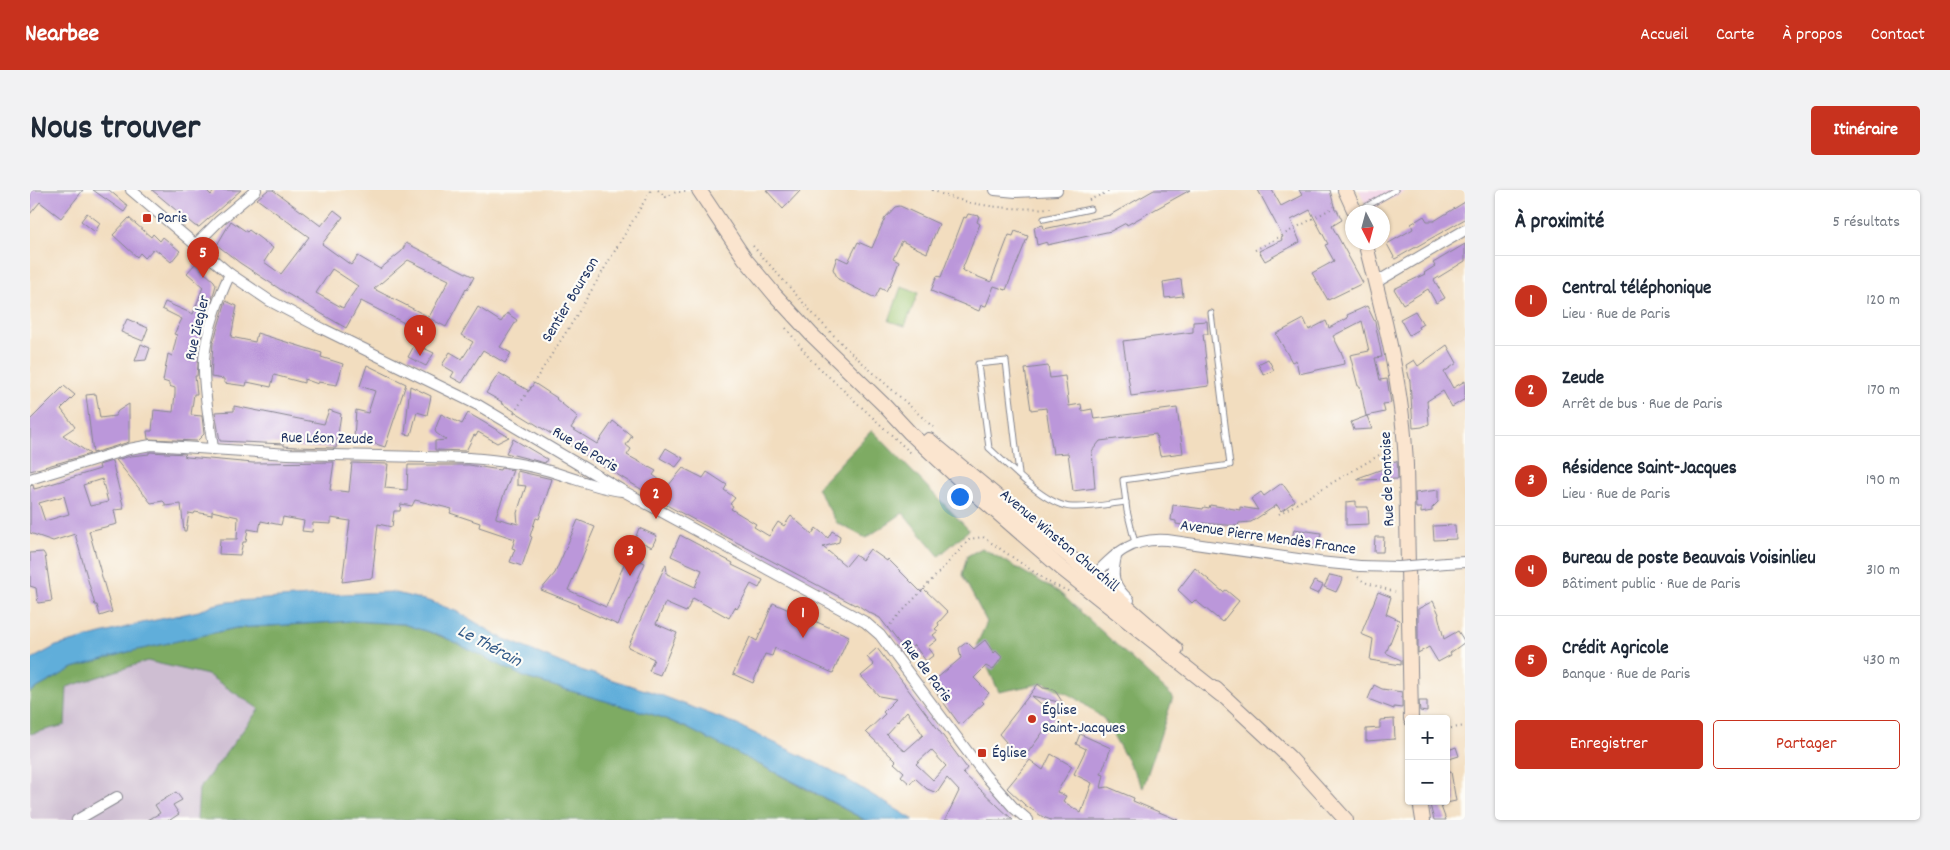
<!DOCTYPE html>
<html lang="fr">
<meta charset="utf-8">
<style>
body{margin:0;font-family:Dekko,sans-serif;background:#f2f2f3;color:#1f2937}
.controls{position:absolute;right:15px;bottom:15px;display:grid;overflow:hidden;border-radius:5px;box-shadow:0 1px 4px #0004}
.controls button{width:45px;height:45px;display:grid;place-items:center;padding:0;border:0;border-bottom:1px solid #e0e1e3;background:#fff;color:#1f2937;font:25px sans-serif}
.compass{position:absolute;left:1315px;top:15px;width:45px;height:45px;border-radius:50%;background:#fff;box-shadow:0 1px 4px #0004;rotate:174deg}
.you{position:absolute;left:929px;top:306px;width:18px;height:18px;margin:-12px;border:4px solid #fff;border-radius:50%;background:#1a73e8;box-shadow:0 0 0 8px #1a73e833}
.badge{display:grid;place-items:center;width:32px;height:32px;border-radius:50%;background:#c8321e;color:#fff;font-size:16px;font-weight:700}
.pin{position:absolute;translate:-50% -41px;filter:drop-shadow(0 1px 2px #0008)}
.pin::after{content:'';position:absolute;top:26px;width:18px;height:15px;background:inherit;clip-path:polygon(0 0,100% 0,50% 100%)}
.list{margin:0;padding:0;list-style:none}
h2{display:flex;justify-content:space-between;align-items:center;height:65px;margin:0;padding:0 20px;font-size:21px}
h2 small{font-size:16px;font-weight:400;color:#747a83}
.list li{display:grid;grid-template-columns:32px 1fr auto;gap:15px;align-items:center;box-sizing:border-box;height:90px;padding:0 20px;border-top:1px solid #e0e1e3}
.list b{display:block;font-size:19px;white-space:nowrap}
.list p{margin:0;font-size:16px;white-space:nowrap;color:#747a83}
.list em{font-size:16px;font-style:normal;color:#747a83}
.actions{display:flex;gap:10px;padding:15px 20px}
.actions a{flex:1;padding:11px 0;border:1px solid #c8321e;border-radius:5px;text-align:center;font-size:18px;color:#c8321e}
.actions .main{background:#c8321e;color:#fff}
.map{position:relative;flex:none;width:1435px;height:630px;overflow:hidden;border-radius:5px}
header{display:flex;align-items:center;gap:30px;box-sizing:border-box;height:70px;padding:0 25px;background:#c8321e;color:#fff}
header strong{font-size:24px}
nav{display:flex;gap:28px;margin-inline-start:auto;font-size:18px}
.intro{display:flex;align-items:center;justify-content:space-between;box-sizing:border-box;height:120px;padding:0 30px}
h1{margin:0;font-size:35px}
.button{padding:12px 22px;border-radius:5px;background:#c8321e;color:#fff;font-size:18px;font-weight:700}
main{display:flex;gap:30px;padding:0 30px}
aside{flex:1;background:#fff;border-radius:5px;box-shadow:0 1px 4px #0004}
.map>svg:first-child{display:block}
.built{fill:#f0d0e5}
.industrial{fill:#cebed2}
.green{fill:#9dc672;stroke:#5c7a68}
.forest{fill:#7eab64;stroke:#4c6d61}
.water{fill:#61aeda;stroke:#3e6e9c}
.building{fill:#bb97da;fill-rule:evenodd}
.lines{fill:none;stroke-linecap:round;stroke-linejoin:round}
.lane-casing{stroke:#86868e;stroke-width:7}
.street-casing{stroke:#86868e;stroke-width:12}
.secondary-casing{stroke:#86868e;stroke-width:16}
.path{stroke:#86868e;stroke-width:2;stroke-dasharray:1 4;stroke-linecap:butt}
.lane{stroke:#fff;stroke-width:5}
.street{stroke:#fff;stroke-width:10}
.secondary{stroke:#fbe5cf;stroke-width:14}
.street-bridge-casing{stroke:#86868e;stroke-width:12;stroke-linecap:butt}
.street-bridge{stroke:#fff;stroke-width:10}
.poi-dot{fill:#c8321e;stroke:#fdfcf7;stroke-width:2}
.labels{text-anchor:middle;dominant-baseline:central;stroke-width:4.5;stroke-linejoin:round;paint-order:stroke}
.poi-label{font-size:16px;fill:#1b2f5e;stroke:#fdfcf7;text-anchor:start}
.street-label{font-size:16px;fill:#1b2f5e;stroke:#fdfcf7}
.water-label{font-size:18px;font-style:italic;fill:#345b89;stroke:#fdfcf7}
</style>
<header>
<strong>Nearbee</strong>
<nav><a>Accueil</a><a>Carte</a><a>À propos</a><a>Contact</a></nav>
</header>
<div class="intro"><h1>Nous trouver</h1><a class="button">Itinéraire</a></div>
<main>
<div class="map">
<svg width="1435" height="630" viewBox="0 0 1435 630">
<rect width="100%" height="100%" fill="#fdfcf7"/>
<filter id="ink" filterUnits="userSpaceOnUse"><feTurbulence type="fractalNoise" baseFrequency=".02" numOctaves="2"/><feDisplacementMap in="SourceGraphic" scale="10" xChannelSelector="R" yChannelSelector="G"/><feConvolveMatrix kernelMatrix="1 2 1 2 8 2 1 2 1" color-interpolation-filters="sRGB"/></filter>
<filter id="wash" filterUnits="userSpaceOnUse"><feTurbulence type="fractalNoise" baseFrequency=".0096" numOctaves="4" result="noise"/><feDisplacementMap in="SourceGraphic" scale="20" xChannelSelector="R" yChannelSelector="G"/><feGaussianBlur stdDeviation="1.12" result="paint"/><feColorMatrix in="noise" values="0 0 0 0 0 0 0 0 0 0 0 0 0 0 0 0 0 1.4 0 .05"/><feComposite in="paint" operator="in"/></filter>
<g filter="url(#wash)">
<rect width="100%" height="100%" fill="#f2ddbf"/>
<polygon class="built" points="1329,0 1377,0 1347,16 1342,22 1339,22"/>
<polygon class="industrial" points="117,471 178,485 229,519 169,599 167,630 0,630 0,544 35,535 37,497"/>
<polygon class="green" points="871,97 888,103 875,136 859,131"/>
<g class="forest">
<polygon points="842,240 939,340 909,366 873,323 836,348 807,333 787,298"/>
<polygon points="952,358 1029,402 1143,507 1113,598 1074,529 1046,508 1014,493 969,502 947,454 957,432 932,385 937,366"/>
<polygon points="323,431 373,434 393,440 429,453 496,488 631,527 675,546 835,630 167,630 169,599 229,519 178,485 117,471 37,497 35,535 0,544 0,502 43,478 98,462 164,447 206,438"/>
</g>
<path class="water" d="M362 402 402 412 428 422 472 448 541 477 625 503 701 532 801 580 884 630H835L780 600 655 537 631 527 496 488 412 446 373 434 323 431 206 438 98 462 43 478 0 502V470L26 456 112 433 169 421C188 410 214 411 236 409 278 406 320 403 362 402Z"/>
<g id="blocks">
<g class="building">
<polygon points="0,0 53,0 31,28 10,12 0,24"/>
<polygon points="63,0 79,0 98,16 94,22"/>
<polygon points="122,0 176,0 181,5 185,0 211,0 169,37 165,36"/>
<path d="M238 0H243L291 36 304 20 313 27 292 54 321 75 328 66 350 79 372 61 376 53 444 87 437 100 436 99 416 137 399 128 392 142 331 111 316 138 256 103 210 73 187 55 201 31 217 42 219 40 243 58 234 72 251 84 279 47 227 9ZM378 70 419 90 399 127 344 99ZM302 79 328 96 313 118 286 103Z"/>
<polygon points="736,0 771,0 753,19"/>
<polygon points="1124,0 1160,0 1097,35 1096,33 1081,41 1017,55 1017,52 1007,55 1004,37 1013,35 1014,39 1080,25"/>
<polygon points="1228,0 1242,0 1251,16 1272,5 1269,0 1300,0 1305,20 1307,20 1312,30 1302,36 1333,93 1298,110 1282,83 1304,71 1295,55 1298,54 1280,20 1261,30 1270,52 1235,71 1229,61 1252,50 1251,48 1253,47"/>
<polygon points="1435,12 1435,29 1365,69 1357,54 1383,39 1381,34 1394,26 1397,31 1404,31"/>
<polygon points="870,16 909,34 897,63 872,51 863,69 869,72 862,90 856,101 850,98 845,108 808,89 803,79 807,67 818,72 828,52 842,58 855,28 865,17"/>
<polygon points="57,23 70,33 65,42 51,31"/>
<polygon points="938,24 949,26 947,32 950,34 932,80 946,86 961,92 979,45 983,46 985,41 998,46 976,100 964,96 956,116 951,115 949,121 901,101 907,86 911,87 934,27 936,28"/>
<polygon points="99,28 121,47 123,44 130,51 133,47 150,61 141,72 124,58 115,68 110,63 107,67 83,45"/>
<polygon points="1435,54 1435,71 1404,90 1415,108 1406,113 1398,99 1373,114 1364,99 1395,84 1394,83 1405,76 1403,73"/>
<polygon points="165,74 184,91 186,95 170,151 167,186 165,186 167,204 164,204 161,225 172,226 174,244 167,251 118,249 117,241 122,241 124,220 143,222 145,204 145,198 139,196 139,193 133,191 138,164 142,166 147,145 144,144 152,129 132,119 135,112 163,124 173,97 157,83"/>
<polygon points="1151,89 1153,106 1135,108 1133,92"/>
<polygon points="196,111 207,116 201,147 225,152 227,143 292,163 291,167 313,174 307,195 288,192 288,194 274,189 274,193 244,185 241,197 217,192 216,196 194,193 194,189 181,187 183,153"/>
<polygon points="1337,116 1345,132 1352,167 1345,168 1350,190 1357,189 1361,213 1353,214 1355,222 1336,226 1330,196 1328,196 1320,165 1339,161 1332,131 1303,146 1313,166 1314,174 1269,184 1266,170 1262,172 1246,144 1274,129 1279,140 1296,131 1299,138 1318,128 1317,125"/>
<polygon points="448,117 471,132 477,123 487,130 470,157 481,163 475,173 453,160 432,193 421,187 424,182 412,175 420,162 432,169 443,152 431,145"/>
<polygon points="1385,121 1393,134 1388,137 1389,139 1379,145 1370,129"/>
<polygon points="97,129 118,138 113,151 91,142"/>
<polygon points="1177,131 1178,144 1173,144 1179,196 1101,206 1093,151 1163,142 1163,132"/>
<polygon points="111,154 120,158 116,170 105,171"/>
<polygon points="385,154 404,163 396,176 378,167"/>
<polygon points="1417,155 1427,173 1414,182 1423,198 1435,191 1435,209 1422,217 1413,201 1397,211 1399,234 1392,237 1383,238 1380,191 1376,175 1384,170 1388,176"/>
<polygon points="1238,169 1244,180 1234,185 1228,174"/>
<polygon points="337,175 376,194 355,257 324,247 326,220 338,223 345,201 330,196"/>
<polygon points="1018,176 1020,188 1035,186 1039,216 1051,214 1052,221 1062,219 1064,229 1147,218 1153,263 1130,266 1126,244 1070,251 1062,261 1065,298 1043,301 1038,263 1023,264 1016,218 1001,220 995,179"/>
<polygon points="469,183 499,201 504,193 527,208 526,209 548,227 541,238 567,254 583,231 602,246 596,255 601,259 597,265 626,281 623,285 638,296 653,278 673,288 677,282 697,295 694,300 705,308 700,314 703,316 701,319 726,334 724,337 739,346 748,332 754,336 761,326 782,344 786,338 798,348 802,341 810,346 809,352 793,357 816,376 825,365 832,370 840,359 857,371 858,369 891,402 894,399 918,422 908,433 909,435 905,439 908,441 903,445 907,450 898,457 904,465 896,471 884,455 876,462 850,428 838,422 826,414 825,415 640,317 471,213 472,212 456,203"/>
<polygon points="34,196 45,205 31,219 45,237 33,245 60,264 0,281 0,230"/>
<polygon points="380,196 401,206 397,225 387,222 381,245 375,244"/>
<polygon points="66,204 70,228 85,226 88,221 99,214 99,252 63,263 56,205"/>
<polygon points="204,216 294,234 299,220 311,224 306,258 266,257 254,256 254,254 190,251 185,222 204,221"/>
<polygon points="438,223 479,247 467,253 448,242 446,246 444,245 436,261 405,260 405,251 416,250 406,243 405,240 411,224 432,234"/>
<polygon points="1337,226 1342,239 1324,240 1321,232"/>
<polygon points="483,249 517,269 515,273 476,263"/>
<polygon points="636,258 653,268 646,277 630,268"/>
<polygon points="119,262 156,264 154,266 157,267 223,273 304,272 300,300 319,302 322,273 358,274 355,298 377,300 378,275 439,275 470,280 471,278 483,280 466,326 466,328 488,334 487,323 496,296 487,295 487,281 522,289 509,329 506,328 500,346 502,347 492,376 480,372 485,359 482,358 485,349 449,337 450,333 420,323 422,319 385,310 382,316 371,314 370,321 364,321 362,337 348,334 342,388 312,392 320,331 301,328 301,334 283,333 282,342 272,341 274,331 253,327 251,335 231,331 229,341 218,339 216,352 213,352 210,365 189,364 190,349 207,349 208,327 182,321 182,325 165,322 164,324 159,323 156,341 154,341 151,314 135,316 135,313 133,311 121,313 86,270 101,266 119,264"/>
<path d="M82 271 94 319 84 320 87 334 59 341 82 422 70 426 67 415H65L45 344 23 351 0 343V296L3 295 4 299 8 298 70 279 69 275ZM72 289 78 312 60 316 53 295ZM34 306 39 324 15 331 9 313Z"/>
<polygon points="1367,271 1368,289 1328,290 1328,288 1358,277 1358,272"/>
<polygon points="1252,293 1265,311 1251,321 1247,315 1221,332 1209,333 1208,336 1172,333 1171,335 1159,334 1159,336 1146,334 1146,331 1141,330 1143,315 1173,319 1174,317 1179,318 1180,315 1210,320 1210,317 1228,320 1221,309 1231,302 1234,306"/>
<polygon points="1408,300 1408,312 1402,318 1402,321 1391,323 1391,318 1386,318 1385,303"/>
<polygon points="1326,311 1326,317 1338,317 1339,334 1316,335 1316,312"/>
<polygon points="548,330 565,337 538,400 576,417 598,365 615,373 588,435 548,417 549,415 511,400 525,383"/>
<polygon points="1425,335 1426,349 1404,350 1403,336"/>
<polygon points="609,338 627,346 622,357 605,349"/>
<polygon points="1264,339 1291,343 1288,359 1261,355"/>
<polygon points="650,345 703,373 702,375 733,390 729,398 721,394 707,419 705,417 699,428 663,408 656,422 635,413 626,434 647,443 630,485 619,481 624,469 598,457 636,374 637,384 665,397 672,380 641,366"/>
<polygon points="1345,347 1354,347 1353,362 1344,362"/>
<polygon points="13,362 15,365 22,411 8,413 6,398 0,396 0,363"/>
<polygon points="1165,378 1193,402 1196,400 1209,411 1192,432 1165,410 1162,413 1148,400"/>
<polygon points="1300,385 1313,388 1306,402 1294,397"/>
<polygon points="1284,391 1293,395 1288,404 1279,400"/>
<polygon points="1348,402 1361,407 1356,424 1369,430 1356,463 1371,470 1371,475 1340,470 1343,449 1331,444"/>
<polygon points="1403,411 1409,424 1408,425 1414,449 1428,441 1435,452 1420,463 1421,465 1408,472 1399,457 1388,463 1388,419"/>
<polygon points="743,413 819,446 803,483 745,458 742,466 735,464 723,493 703,484 720,447 727,451"/>
<polygon points="955,450 964,463 966,461 972,467 963,480 956,476 944,488 959,503 952,511 954,513 930,535 900,494 931,468 929,458 937,452 944,459"/>
<path d="M847 458 937 578 933 583 983 630H915L929 601 917 588 907 603 897 599 885 588 880 594 871 586 874 582 864 573 866 571 836 542 855 524 853 522 866 509 849 506 831 486 844 475 837 467ZM877 521 893 545 875 561 856 544ZM901 560 916 576 903 590 886 574Z"/>
<polygon points="1008,494 1013,498 1024,499 1033,513 1002,506 1025,526 993,569 975,554 976,552 969,544"/>
<polygon points="1344,495 1352,499 1372,502 1372,518 1364,517 1364,519 1338,509"/>
<polygon points="1389,511 1397,511 1397,522 1390,521"/>
<polygon points="1364,529 1365,549 1336,551 1336,539 1350,538 1350,530"/>
<polygon points="1050,544 1081,558 1071,584 1074,585 1071,598 1078,597 1104,608 1103,611 1148,630 1021,630 1013,627 995,615 977,598 1000,570 1013,580 1021,564 1042,576 1027,602 1036,606 1033,611 1051,623 1062,593 1044,584 1056,559 1046,554"/>
<polygon points="1426,557 1429,566 1416,570 1416,561"/>
<polygon points="1421,582 1426,611 1416,613 1416,583"/>
<polygon points="146,602 152,610 143,615 149,624 140,630 118,630 130,623 125,615"/>
<polygon points="1399,611 1409,611 1416,630 1404,630"/>
</g>
</g>
</g>
<g filter="url(#ink)">
<use href="#blocks" fill-opacity="0" stroke="#86868e" stroke-width="1"/>
<g class="lines">
<defs>
<g id="lane">
<polyline points="1327,22 1365,0"/>
<polyline points="1014,29 1060,19"/>
<path d="M989 284 976 171 948 174 959 258C979 276 1016 316 1042 317 1060 318 1079 314 1096 312"/>
<polyline points="1105,353 1097,321 1093,290 1200,275 1181,123"/>
</g>
<g id="street">
<polyline points="101,0 200,84 240,111 293,139 448,215 595,302 835,432 850,445 955,585 984,618 998,630"/>
<polyline points="965,0 986,2 1027,0"/>
<polyline points="165,55 189,31 226,0"/>
<polyline points="1345,93 1435,40"/>
<path d="M183 259C180 231 173 202 174 173 174 149 189 106 200 84"/>
<path d="M0 289 99 259 121 255 258 264 439 268C465 270 491 273 516 280 541 287 566 298 592 301"/>
<path d="M1087 363C1081 385 1082 395 1099 410"/>
<polyline points="1416,373 1435,372"/>
<path d="M1058 392C1083 366 1099 347 1137 350L1289 372 1330 376"/>
<polyline points="47,630 87,607"/>
</g>
<g id="secondary">
<polyline points="669,0 715,69 745,105 781,144 853,214 880,243 931,291 1031,378 1191,505"/>
<polyline points="1315,0 1325,22"/>
<path d="M1335 52C1354 125 1373 199 1376 275L1381 529"/>
<polyline points="899,250 1041,368 1146,459"/>
<polyline points="1186,499 1259,567 1316,630"/>
<polyline points="1390,611 1393,630"/>
</g>
</defs>
<use href="#lane" class="lane-casing"/>
<use href="#street" class="street-casing"/>
<use href="#secondary" class="secondary-casing"/>
<g class="path">
<polyline points="628,0 636,7 646,2 656,2"/>
<path d="M902 0C940 17 981 20 1022 18"/>
<polyline points="1059,10 1082,0"/>
<polyline points="723,56 784,125 815,157 903,237"/>
<polyline points="1225,60 1308,15"/>
<polyline points="756,138 781,170 883,265"/>
<polyline points="484,223 542,133 621,0"/>
<polyline points="1249,324 1363,257"/>
<polyline points="1328,387 1334,392 1365,402"/>
<polyline points="857,438 940,349 953,347 1020,393 1040,402"/>
<polyline points="1416,539 1435,536"/>
</g>
<use href="#lane" class="lane"/>
<use href="#street" class="street"/>
<use href="#secondary" class="secondary"/>
<defs>
<polyline id="street-bridge" points="1330,376 1369,377 1416,373"/>
</defs>
<use href="#street-bridge" class="street-bridge-casing"/>
<use href="#street-bridge" class="street-bridge"/>
</g>
</g>
<g class="poi-dot">
<rect x="112" y="23" width="10" height="10" rx="2.5"/>
<circle cx="1002" cy="529" r="5"/>
<rect x="947" y="558" width="10" height="10" rx="2.5"/>
</g>
<g class="labels">
<g class="poi-label">
<text x="127" y="28">Paris</text>
<text x="1012" y="520">Église<tspan x="1012" dy="18">Saint-Jacques</tspan></text>
<text x="962" y="563">Église</text>
</g>
<g class="street-label">
<text transform="translate(541 110) rotate(-59)">Sentier Bourson</text>
<text transform="translate(168 138) rotate(-77)">Rue Ziegler</text>
<text transform="translate(297 249) rotate(1)">Rue Léon Zeude</text>
<text transform="translate(555 260) rotate(31)">Rue de Paris</text>
<text transform="translate(1358 289) rotate(-92)">Rue de Pontoise</text>
<text transform="translate(1238 348) rotate(8)">Avenue Pierre Mendès France</text>
<text transform="translate(1029 351) rotate(40)">Avenue Winston Churchill</text>
<text transform="translate(896 481) rotate(53)">Rue de Paris</text>
</g>
<g class="water-label">
<text transform="translate(459 457) rotate(28)">Le Thérain</text>
</g>
</g>
</svg>
<div class="controls">
<button>+</button>
<button>−</button>
</div>
<svg class="compass" viewBox="-18 -18 36 36"><path d="M0-13l5 13h-10z" fill="#e53935"/><path d="M0 13l5-13h-10z" fill="#747a83"/></svg>
<div class="you"></div>
<div class="pin badge" style="left:773px;top:448px">1</div>
<div class="pin badge" style="left:626px;top:329px">2</div>
<div class="pin badge" style="left:600px;top:386px">3</div>
<div class="pin badge" style="left:390px;top:166px">4</div>
<div class="pin badge" style="left:173px;top:88px">5</div>
</div>
<aside>
<h2>À proximité<small>5 résultats</small></h2>
<ul class="list">
<li><span class="badge">1</span><div><b>Central téléphonique</b><p>Lieu · Rue de Paris</p></div><em>120 m</em></li>
<li><span class="badge">2</span><div><b>Zeude</b><p>Arrêt de bus · Rue de Paris</p></div><em>170 m</em></li>
<li><span class="badge">3</span><div><b>Résidence Saint-Jacques</b><p>Lieu · Rue de Paris</p></div><em>190 m</em></li>
<li><span class="badge">4</span><div><b>Bureau de poste Beauvais Voisinlieu</b><p>Bâtiment public · Rue de Paris</p></div><em>310 m</em></li>
<li><span class="badge">5</span><div><b>Crédit Agricole</b><p>Banque · Rue de Paris</p></div><em>430 m</em></li>
</ul>
<div class="actions"><a class="main">Enregistrer</a><a>Partager</a></div>
</aside>
</main>
